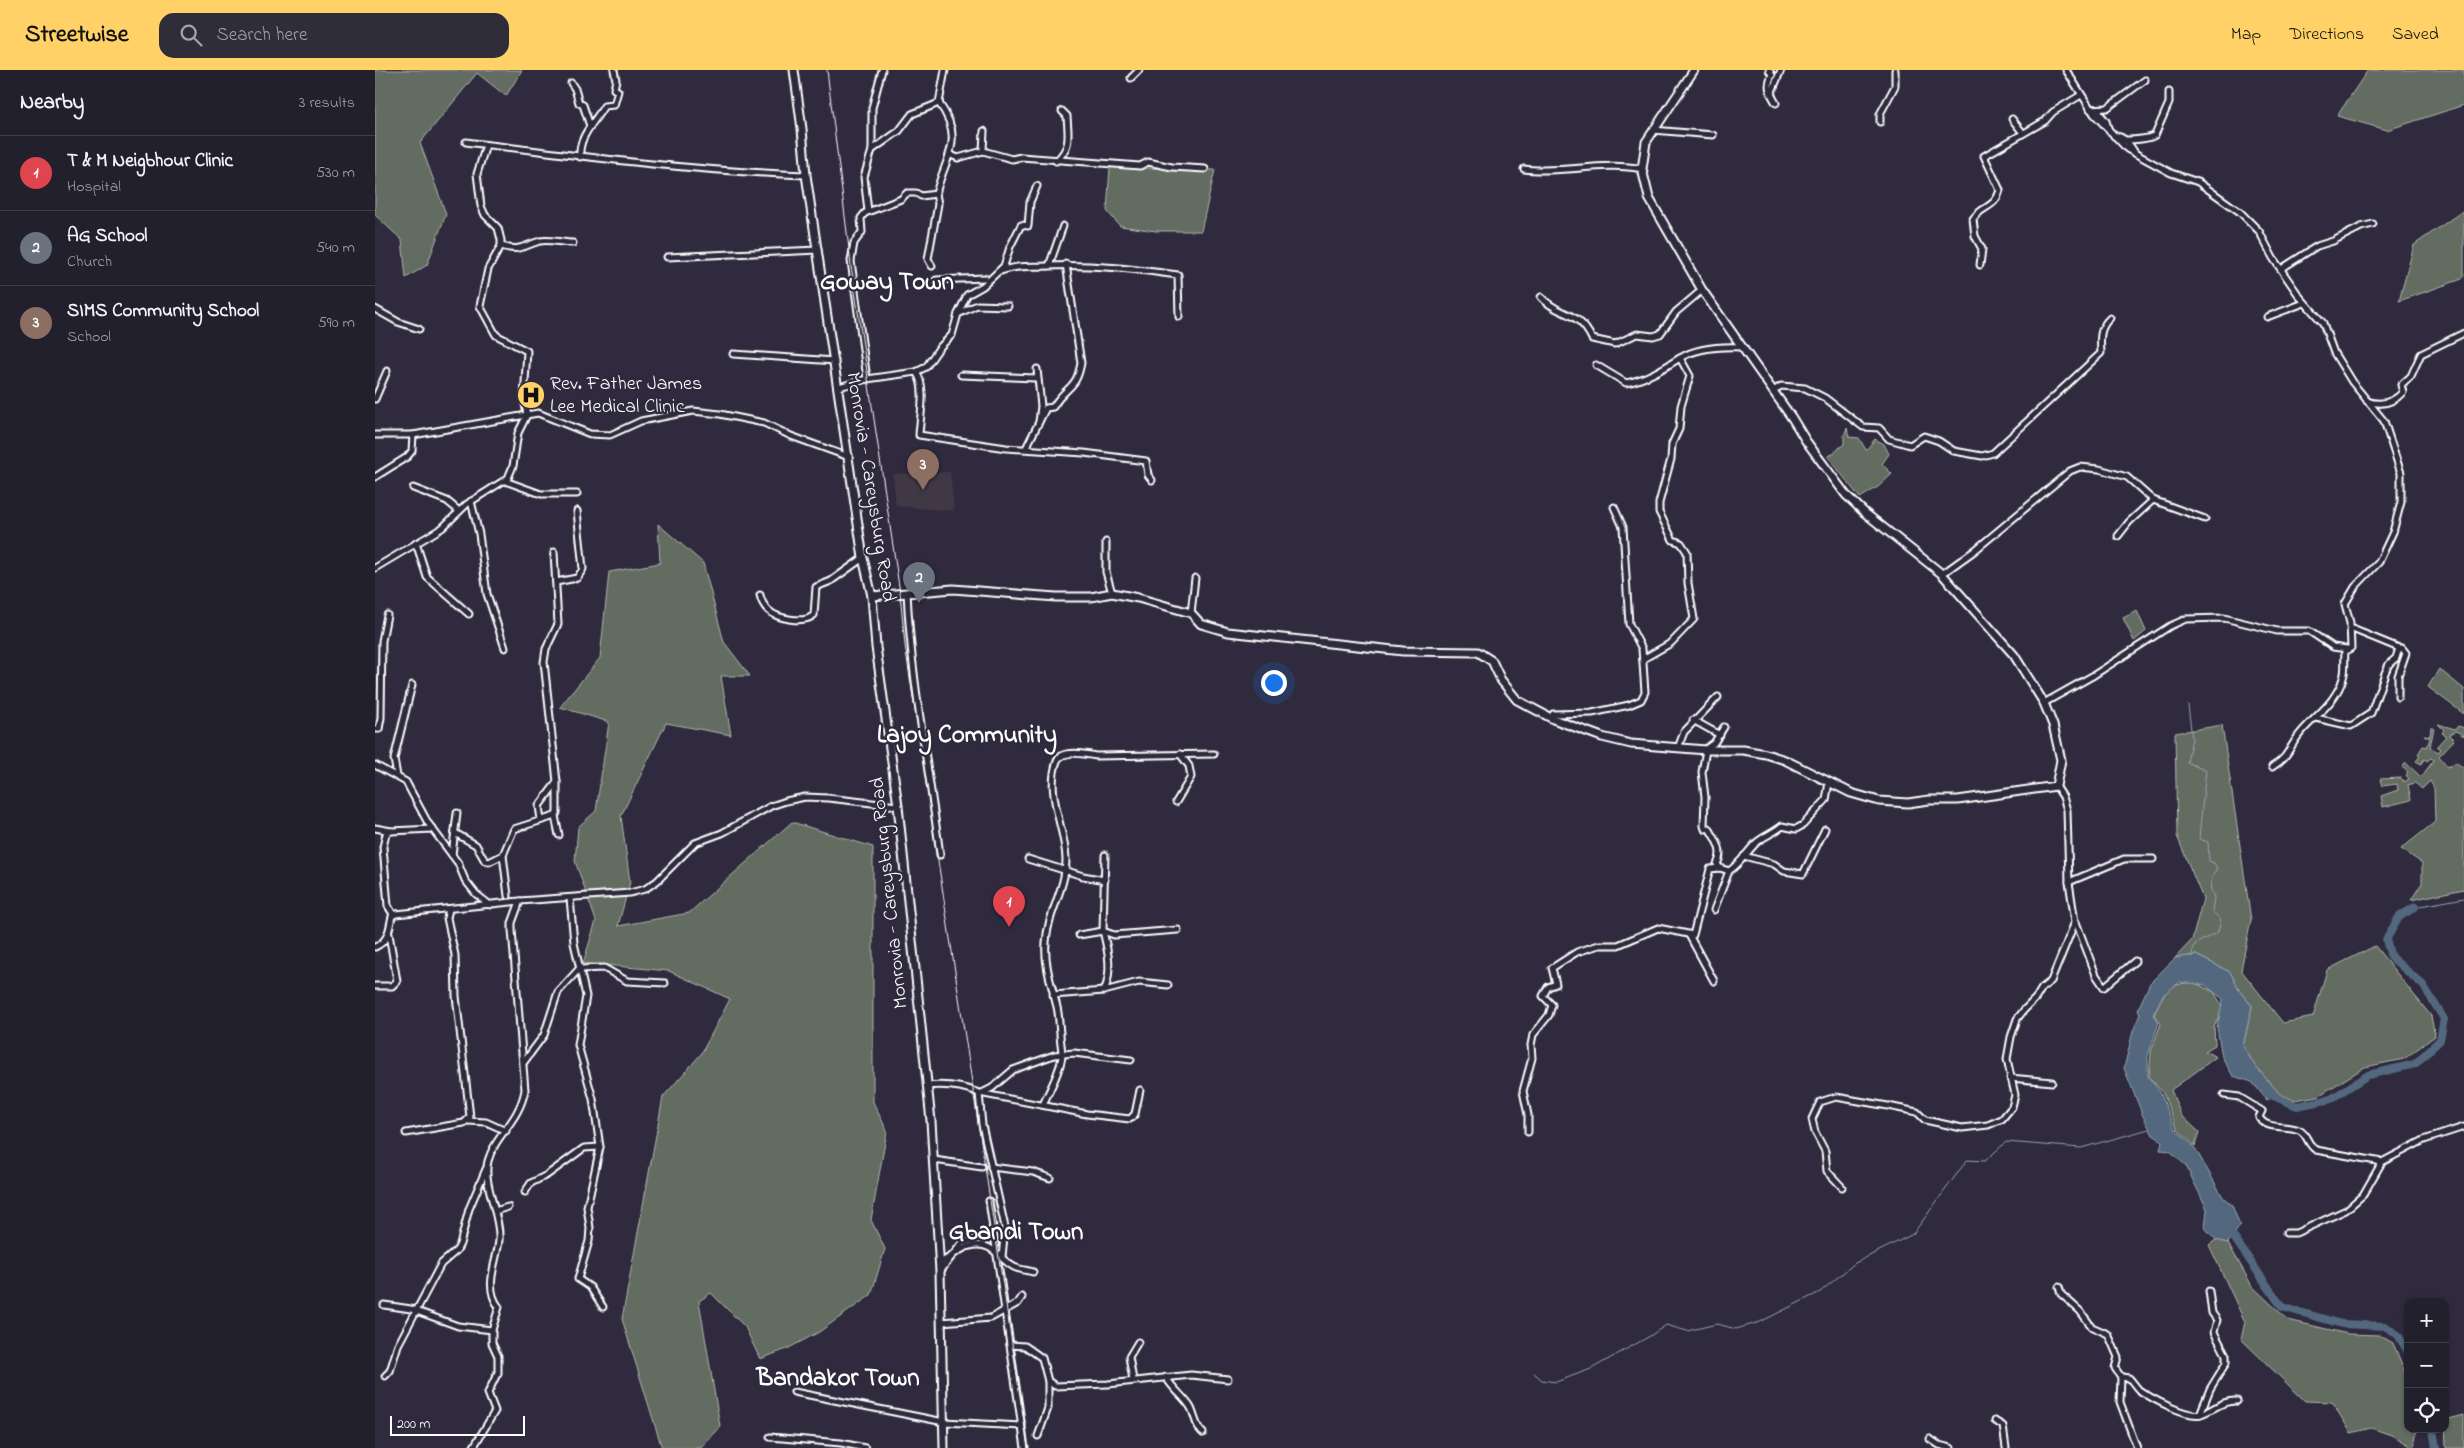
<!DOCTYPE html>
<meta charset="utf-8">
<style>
body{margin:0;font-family:"Indie Flower",sans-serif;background:#2f2d3a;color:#f1f3f6}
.controls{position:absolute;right:15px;bottom:15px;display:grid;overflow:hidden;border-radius:10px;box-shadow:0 1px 4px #0004}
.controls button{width:45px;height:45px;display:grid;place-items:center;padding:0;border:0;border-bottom:1px solid #403e4a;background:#23202e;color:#f1f3f6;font:25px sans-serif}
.scale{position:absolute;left:15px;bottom:12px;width:135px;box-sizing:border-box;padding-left:5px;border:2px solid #fff;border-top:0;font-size:14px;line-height:18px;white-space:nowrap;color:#fff;-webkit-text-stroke:4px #2f2a3d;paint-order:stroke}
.you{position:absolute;left:898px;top:612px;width:18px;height:18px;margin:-12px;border:4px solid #fff;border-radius:50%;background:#1a73e8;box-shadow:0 0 0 8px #1a73e833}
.badge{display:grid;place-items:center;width:32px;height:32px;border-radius:50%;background:#ffd166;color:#fff;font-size:16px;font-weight:700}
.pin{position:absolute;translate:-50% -41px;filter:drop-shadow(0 1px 2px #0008)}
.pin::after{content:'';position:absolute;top:26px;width:18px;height:15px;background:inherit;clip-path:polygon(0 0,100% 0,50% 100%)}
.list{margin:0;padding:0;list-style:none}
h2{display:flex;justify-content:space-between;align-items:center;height:65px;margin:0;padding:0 20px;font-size:21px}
h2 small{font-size:16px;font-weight:400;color:#a3a3aa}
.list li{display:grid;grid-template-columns:32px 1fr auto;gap:15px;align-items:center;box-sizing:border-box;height:75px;padding:0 20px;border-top:1px solid #403e4a}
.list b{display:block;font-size:19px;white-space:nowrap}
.list p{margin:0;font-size:16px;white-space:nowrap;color:#a3a3aa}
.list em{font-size:16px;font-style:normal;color:#a3a3aa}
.icon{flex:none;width:28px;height:28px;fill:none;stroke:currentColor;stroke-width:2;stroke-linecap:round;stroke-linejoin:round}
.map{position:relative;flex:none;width:2089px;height:1378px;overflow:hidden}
header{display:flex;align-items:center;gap:30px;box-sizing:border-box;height:70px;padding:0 25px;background:#ffd166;color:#111}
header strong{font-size:24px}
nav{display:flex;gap:28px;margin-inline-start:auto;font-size:18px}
.search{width:350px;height:45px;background:#2f2d3a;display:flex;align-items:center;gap:12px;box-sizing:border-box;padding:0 18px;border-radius:15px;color:#a3a3aa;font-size:19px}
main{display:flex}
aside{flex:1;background:#23202e}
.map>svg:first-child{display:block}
.built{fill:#413945}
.green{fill:#636c60;stroke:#b1b6b0}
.water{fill:#52687e;stroke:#97a4b2}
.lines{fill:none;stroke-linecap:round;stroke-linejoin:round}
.stream{stroke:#97a4b2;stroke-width:1}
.river{stroke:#52687e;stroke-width:8}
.street-casing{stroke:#fff;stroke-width:9}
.secondary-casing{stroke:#fff;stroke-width:11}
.street{stroke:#2f2a3d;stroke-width:5}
.secondary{stroke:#2f2a3d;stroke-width:7}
.rail{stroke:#fff;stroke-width:1}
.labels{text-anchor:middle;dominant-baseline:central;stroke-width:4.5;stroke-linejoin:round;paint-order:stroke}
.poi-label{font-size:20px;fill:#fff;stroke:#2f2a3d;text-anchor:start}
.street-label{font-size:20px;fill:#fff;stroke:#2f2a3d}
.district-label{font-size:25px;font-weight:bold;fill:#fff;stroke:#2f2a3d}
</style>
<header>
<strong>Streetwise</strong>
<div class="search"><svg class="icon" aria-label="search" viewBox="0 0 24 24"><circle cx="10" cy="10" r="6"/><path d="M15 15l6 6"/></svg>Search here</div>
<nav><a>Map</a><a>Directions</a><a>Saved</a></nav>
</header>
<main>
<aside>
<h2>Nearby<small>3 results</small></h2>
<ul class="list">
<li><span class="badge" style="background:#e0444e">1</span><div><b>T &amp; M Neigbhour Clinic</b><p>Hospital</p></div><em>530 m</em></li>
<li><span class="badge" style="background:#6b7280">2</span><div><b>AG School</b><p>Church</p></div><em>540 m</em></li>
<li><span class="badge" style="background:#8d6e63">3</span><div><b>SIMS Community School</b><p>School</p></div><em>590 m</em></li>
</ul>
</aside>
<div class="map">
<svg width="2089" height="1378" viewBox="0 0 2089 1378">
<rect width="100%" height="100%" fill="#2f2a3d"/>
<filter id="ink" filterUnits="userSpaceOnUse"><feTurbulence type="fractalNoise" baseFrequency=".02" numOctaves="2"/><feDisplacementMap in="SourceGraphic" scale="10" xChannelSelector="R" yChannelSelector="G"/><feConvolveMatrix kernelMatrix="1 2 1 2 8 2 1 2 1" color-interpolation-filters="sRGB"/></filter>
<g filter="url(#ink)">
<polygon class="built" points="575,402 579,441 521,436 518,404"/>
<g class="green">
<polygon points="0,0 147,0 131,26 102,3 45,73 71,144 52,195 31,208 27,170 0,145"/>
<polygon points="1993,0 2089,0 2089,35 2012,60 1962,46"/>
<polygon points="735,97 840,100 826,161 781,161 745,156 732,141"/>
<polygon points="2089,140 2089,206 2087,209 2024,231 2039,175"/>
<polygon points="1472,358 1474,367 1484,368 1491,380 1500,369 1509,374 1514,384 1507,394 1517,404 1503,417 1485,428 1453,387 1469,374 1469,365"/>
<polygon points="283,454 328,493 349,572 375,606 346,606 356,665 291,653 246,746 255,812 243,856 314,843 417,752 498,777 498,1032 512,1061 496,1150 510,1179 496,1225 444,1262 412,1279 385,1289 370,1257 336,1223 324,1231 345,1356 326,1378 288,1378 286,1375 247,1249 288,1027 326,984 355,929 294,901 208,893 221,851 200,791 203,757 221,741 234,652 185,637 225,588 234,502 285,493"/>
<polygon points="1762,541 1771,561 1759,571 1748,548"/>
<polygon points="2064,599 2089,619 2089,644 2053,617"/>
<polygon points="2063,654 2080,659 2083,656 2089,658 2089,666 2081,661 2074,665 2079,670 2064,686 2073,697 2081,692 2089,699 2089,819 2036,830 2047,813 2047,793 2026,779 2060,752 2059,718 2055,711 2047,719 2040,713 2033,715 2036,730 2008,737 2006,726 2023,720 2022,714 2007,716 2005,709 2026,708 2029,712 2034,709 2031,705 2033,702 2027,697 2031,693 2046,707 2059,690 2056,688 2052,691 2049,689 2046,694 2041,691 2045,686 2043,684 2048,676 2052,677 2055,668 2049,665 2055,666 2056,658 2059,658 2055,677 2063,682 2066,679 2062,676 2071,666 2067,663 2069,660"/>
<polygon points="1847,655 1876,850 1866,900 1908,953 1938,947 1952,900 2000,876 2056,946 2060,966 2029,989 1990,997 1943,1026 1919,1030 1905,1024 1880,996 1868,976 1877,936 1866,923 1855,902 1821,885 1800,888 1817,870 1828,829 1802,766 1800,663"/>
<path d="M1818 912 1839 922 1848 937 1839 957 1840 975 1830 981 1841 987 1796 1020 1806 1045 1824 1062 1820 1076 1802 1059 1788 1023 1774 1007 1776 982 1786 953 1779 945C1788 922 1794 914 1818 912Z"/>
<polygon points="1841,1170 1853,1173 1877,1216 1913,1250 1973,1264 2004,1265 2018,1273 2033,1309 2033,1359 2042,1359 2039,1378 2019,1366 1996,1358 1976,1363 1957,1332 1930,1331 1866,1269 1870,1252 1834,1175"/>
<polygon points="2089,1345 2089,1378 2071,1378 2070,1350"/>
</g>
<polygon class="water" points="1821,885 1855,902 1866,923 1877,936 1868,976 1880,996 1905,1024 1892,1030 1877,1012 1858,1006 1847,987 1842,957 1848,929 1830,915 1805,912 1788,925 1778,945 1784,952 1773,986 1773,1006 1786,1024 1800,1059 1820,1078 1848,1127 1857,1135 1865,1156 1853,1173 1841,1170 1830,1158 1832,1139 1811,1096 1795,1081 1785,1080 1787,1071 1778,1065 1768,1046 1749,998 1758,961 1765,944 1763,939 1775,913 1800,888"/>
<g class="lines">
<g class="stream">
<path d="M1813 635 1817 668 1812 692 1831 701C1828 725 1826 747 1824 769L1833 772 1834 791 1839 793 1842 799C1835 808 1833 817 1839 827L1837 841 1846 850 1843 862 1820 874 1816 887"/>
<polyline points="2040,837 2089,828"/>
<polyline points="1159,1303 1167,1310 1181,1312 1216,1299 1275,1266 1291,1255 1312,1261 1342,1254 1361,1259 1385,1252 1445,1222 1480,1193 1538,1164 1592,1090 1610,1091 1631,1072 1706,1078 1774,1059"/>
</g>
<g class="river">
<polyline points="1892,1021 1896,1025 1922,1036 1956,1029 1993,1005 2040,994 2065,970 2069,949 2048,915 2016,887 2011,870 2024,847 2040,837"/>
<polyline points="1853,1159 1907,1237 1967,1254 2010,1256 2023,1265 2033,1282"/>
<polyline points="2058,1359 2061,1378"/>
</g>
<defs>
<g id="street">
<path d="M1394 0 1397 5C1391 16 1395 23 1401 33"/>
<path d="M1691 0 1719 44 1752 79 1796 103 1823 112 1865 142 1884 161 1898 188 1925 227 1948 253 1959 283 1977 312 2009 351 2026 403V432L2018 462 2004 492 1980 517 1970 534 1975 553 1976 578 1970 581C1969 590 1971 600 1968 608 1961 633 1939 646 1924 665 1913 679 1914 687 1897 697"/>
<polyline points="756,8 764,0"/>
<polyline points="196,13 200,19 204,33 208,35 215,56"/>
<polyline points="1396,24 1406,0"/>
<polyline points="1715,39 1732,38 1770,10"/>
<polyline points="1721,39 1731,51 1734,61"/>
<polyline points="1637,49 1648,63"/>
<polyline points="1505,52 1505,44 1520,16 1520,0"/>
<polyline points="1278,60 1338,65"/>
<path d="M1739 66C1749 65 1755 75 1760 83"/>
<path d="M1752 70C1758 70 1775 69 1780 65L1794 33V22"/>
<path d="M91 72C204 86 317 101 431 105"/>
<polyline points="497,80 524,61 537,44 564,33"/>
<polyline points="608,81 609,61"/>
<polyline points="576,85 583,88 608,81 637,89 646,87 765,96 773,92 797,97 830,99"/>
<path d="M205 87C203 67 219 53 229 36L239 35 243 21 239 19 241 10 239 0"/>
<path d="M681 91C697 77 693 65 692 46L687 41"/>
<path d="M1149 99C1188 104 1228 91 1267 99"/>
<polyline points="493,141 489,107 497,80 497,38 507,0"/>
<path d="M126 176C145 182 148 176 165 171 175 169 188 173 198 173"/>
<polyline points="292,187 443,180"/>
<path d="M1605 195 1607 179 1600 166 1598 149C1607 135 1620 139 1625 120L1609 86 1670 51 1678 42 1706 25"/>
<polyline points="557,196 553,189 563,134 561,124"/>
<polyline points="674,196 688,156"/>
<polyline points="1906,199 1942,176 1958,171 1986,157 1998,154"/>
<path d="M626 201C641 195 657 197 672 196 717 194 759 199 803 205L804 247"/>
<polyline points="561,210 610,208"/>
<path d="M1166 227C1184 247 1203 239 1217 269L1240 274 1262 264 1278 266 1285 264 1301 242 1327 220"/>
<polyline points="0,239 23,252 44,259"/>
<polyline points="583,244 602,235 633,236"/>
<polyline points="1892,247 1929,233"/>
<polyline points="358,284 460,291"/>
<path d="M1221 295 1251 313C1270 310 1289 298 1305 288 1323 277 1346 276 1367 277"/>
<path d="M541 302C552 316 545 347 544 365L631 378 709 383 771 391 773 405 777 410"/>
<polyline points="586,305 661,308"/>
<path d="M492 309 476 191 479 173 487 162 486 148 490 143 526 129 532 123H541L546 126 561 124C570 86 591 71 564 33L570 0"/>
<polyline points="464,317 492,309 541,302 551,297 564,278 577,265 583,244 592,225 608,216 629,196 635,177 646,155 653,156 655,132 662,116"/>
<path d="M1398 321 1406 316 1430 318 1450 328 1488 357 1504 358 1514 369 1535 375 1549 366 1564 371 1579 381 1607 386 1618 383 1726 283C1725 269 1724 258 1735 248"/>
<polyline points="0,329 12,301"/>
<path d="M1992 331C2006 336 2018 333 2028 322L2026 315 2036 306 2046 284 2089 263"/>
<path d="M664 352 671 338 678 337C691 315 701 321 706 293L691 194"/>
<polyline points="0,365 38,365 163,343 215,364 235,365 266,351 318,341 345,344 389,353 416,366 474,387"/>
<polyline points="651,378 664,352 666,336 662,299"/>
<polyline points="0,407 32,387 37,381 38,365"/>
<polyline points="130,411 166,424 202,424"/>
<polyline points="38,418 72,431 84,441"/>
<polyline points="96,431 104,464 112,524 130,578"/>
<polyline points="1743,466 1754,452 1778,430"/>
<polyline points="731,472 731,502 737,523"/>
<polyline points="41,473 52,507 94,544"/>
<polyline points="0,498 67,458 92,434 133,408 138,396 143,363 152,345 149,328 152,281 121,265 105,236 113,199 126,176 126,170 123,158 110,145 106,136 102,104 111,75"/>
<polyline points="1567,504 1599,481 1695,401 1705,397 1724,399 1752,407 1778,430 1830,449"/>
<polyline points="181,512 202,508 208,499 202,441"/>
<path d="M532 522C536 611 554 697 565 785"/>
<path d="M385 525C386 530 389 536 393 540 402 549 429 554 439 545L441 517 456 511 488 488"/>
<polyline points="816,543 820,508"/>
<polyline points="1975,558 2024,578"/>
<polyline points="1268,589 1296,573 1319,549 1313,513 1312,482 1306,473 1298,470 1284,442 1284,433 1296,389 1297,374 1304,359 1306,336 1315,306 1305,288"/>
<polyline points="1669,633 1719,605 1795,556 1811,549 1849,548 1902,561 1934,561 1958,577 1972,579"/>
<polyline points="1941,648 1976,656 1996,643 2010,603 2014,594 2021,588 2024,578 2027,578 2031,583 2023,606 2023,627"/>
<polyline points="1178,649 1178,644 1217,643 1254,635 1266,630 1270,622 1267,579 1254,554 1248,457 1239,437"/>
<polyline points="1318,650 1345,665"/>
<polyline points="0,659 4,659 6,648 7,571 12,545"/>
<polyline points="1303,678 1309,662 1343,627"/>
<polyline points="1332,678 1339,673 1349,657"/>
<path d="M1331 680 1327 702 1330 727 1329 756 1330 759 1334 758C1340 769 1350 781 1342 794L1345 798"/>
<polyline points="0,695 31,712 53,753 83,793 90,810 101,824 115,835"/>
<polyline points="22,706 19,689 37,615"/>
<polyline points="801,732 816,707 814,696 805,684"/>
<polyline points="180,746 184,765"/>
<polyline points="166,750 164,736 182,712"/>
<polyline points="0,758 16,761 58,759"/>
<polyline points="16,761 11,764 8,777 13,836 18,844"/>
<polyline points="80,763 101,775 110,791 114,792 128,785 139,759 180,746 182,743 182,712 169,592 171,579 183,554 179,482"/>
<polyline points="77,785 82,743"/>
<polyline points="128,785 133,826"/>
<polyline points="730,785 728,861 739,865 803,860"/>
<polyline points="1369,786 1399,794 1409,801 1428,804 1450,759"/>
<polyline points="653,789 708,806 730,810"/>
<polyline points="1694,812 1749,789 1778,789"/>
<polyline points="195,828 199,873 211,926 203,975 218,1029 225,1077 212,1137 215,1158 214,1171 203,1209 215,1217 228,1237"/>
<polyline points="1339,840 1354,801"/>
<polyline points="1701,852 1721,905 1729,917 1760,891"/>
<path d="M704 865 728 861C733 881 738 902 729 921"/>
<polyline points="1314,865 1339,911"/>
<path d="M0 877C14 871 14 859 17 846L21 844 145 831 255 823 270 819 282 811 320 773 347 763 396 736 411 731 430 727 453 728 523 736"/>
<polyline points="0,916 17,916 22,911 14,864"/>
<polyline points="678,925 729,921 764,912 793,915"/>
<polyline points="149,992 169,965 183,922 204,899 229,898 252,911 290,913"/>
<polyline points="1635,1008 1677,1012"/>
<path d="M552 1016C571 1014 587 1016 604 1023L607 1055 630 1157 627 1187"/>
<polyline points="604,1023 712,1044 755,1049 760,1044 765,1020"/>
<polyline points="607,1023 617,1018 638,1000 679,985 699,983 756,990"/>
<path d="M1849 1025 1864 1027 1887 1041 1884 1047C1892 1061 1911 1054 1924 1060 1933 1064 1932 1075 1941 1080L2007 1092"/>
<path d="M668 1035C674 1020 685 1003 687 986 687 978 685 970 685 963 684 955 684 945 682 937 677 916 669 895 671 873 672 844 691 819 691 789 690 757 670 724 682 691 687 679 711 684 721 686L839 684"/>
<polyline points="93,1051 111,1052 131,1061"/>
<path d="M1153 1062V1045L1148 1021 1157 988 1156 975 1158 965 1174 945 1177 935 1168 926 1173 917 1181 914 1177 898 1202 882 1224 875H1243L1283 858 1318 865 1335 799 1345 798 1354 801C1365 794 1372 782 1381 773 1389 766 1399 763 1407 756L1421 759 1428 755 1451 730 1454 712"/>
<polyline points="31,1063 89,1053 95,1047 81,926 80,885 72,848 74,839"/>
<polyline points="559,1090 607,1097"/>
<polyline points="616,1097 658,1102 675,1108"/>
<polyline points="1467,1117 1452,1101 1450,1081 1440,1062 1437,1049 1445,1032 1461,1027 1513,1036 1542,1042 1550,1050 1587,1058 1613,1055 1627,1049 1637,1037 1640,1025 1632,989 1636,967 1642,949 1649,940 1661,928 1667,918 1676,911 1700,852 1694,812 1692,740 1688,727 1681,716"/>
<polyline points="150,1122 156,1113 172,1105 209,1078 225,1077"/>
<polyline points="614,1131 650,1378"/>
<polyline points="120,1141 133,1137"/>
<polyline points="1911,1163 1921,1163 1971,1140 1988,1125 2007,1092 2049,1070 2089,1057"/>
<path d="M564 1193C574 1189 587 1177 595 1176 619 1171 622 1188 639 1197 645 1200 652 1200 658 1202"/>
<polyline points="565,1202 587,1173 605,1168 618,1159"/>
<polyline points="1684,1217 1686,1224 1705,1241 1717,1257 1733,1264 1743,1287 1740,1298 1746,1307 1745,1332 1762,1378"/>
<polyline points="9,1235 36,1239 83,1256 117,1260"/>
<polyline points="566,1252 616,1248 643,1233 647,1227"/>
<polyline points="635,1275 650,1276 667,1288 673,1311 680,1316 733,1314 816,1305 853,1309"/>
<path d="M123 1304V1286L117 1273V1260L124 1237C108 1217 122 1192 124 1170 126 1146 107 1114 113 1091 120 1065 144 1052 150 1020L137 860V853L145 831"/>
<polyline points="10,1306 15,1301 23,1275 66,1194 82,1180 85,1174 94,1139 111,1099"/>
<path d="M791 1307C798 1320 809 1326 816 1338 820 1346 821 1358 828 1363"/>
<path d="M1746 1307 1754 1308C1758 1312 1760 1316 1764 1320 1776 1328 1812 1348 1826 1344 1839 1340 1847 1330 1862 1331"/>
<polyline points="758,1310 754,1287 763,1272"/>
<polyline points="419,1322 569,1352 647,1356"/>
<polyline points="1825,1344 1835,1319 1851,1293 1851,1285 1839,1262 1842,1250 1837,1243 1834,1221"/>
<polyline points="1620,1351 1628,1356 1631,1378"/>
<polyline points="663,1366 673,1338 673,1311"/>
<polyline points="395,1367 466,1373 490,1378"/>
<polyline points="1555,1369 1564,1375 1576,1378"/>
<polyline points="98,1378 120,1341 113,1323 122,1304"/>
</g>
<g id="secondary">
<polyline points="419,0 427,59 431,105 488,488 497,526 501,577 523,736 556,1051 565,1202 569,1378"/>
<polyline points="497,526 578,519 681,527 716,527 737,523 763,528 816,543 826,554 853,562 1028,581 1103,582 1117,591 1126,610 1142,630 1178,649 1227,667 1256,674 1331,680 1368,680 1391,684 1410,690 1476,723 1504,731 1533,733 1554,730 1583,730 1681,716 1686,690 1678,655 1669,633 1639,585 1567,504 1490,443 1471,425 1431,371 1417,348 1327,220 1274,128 1267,99 1271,72 1319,0"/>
</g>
</defs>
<use href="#street" class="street-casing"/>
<use href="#secondary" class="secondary-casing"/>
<use href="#street" class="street"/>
<use href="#secondary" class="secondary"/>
<polyline class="rail" points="452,0 476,195 525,523 530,575 653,1378"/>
</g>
</g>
<defs>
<symbol id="hospital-disc" viewBox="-11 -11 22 22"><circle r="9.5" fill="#ffd166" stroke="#2f2a3d"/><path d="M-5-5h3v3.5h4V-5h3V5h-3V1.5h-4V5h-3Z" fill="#111"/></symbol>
</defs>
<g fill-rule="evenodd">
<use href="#hospital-disc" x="140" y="309" width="32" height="32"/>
</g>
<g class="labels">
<g class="poi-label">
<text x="175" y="314">Rev. Father James<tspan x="175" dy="23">Lee Medical Clinic</tspan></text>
</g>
<g class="street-label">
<text transform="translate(495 417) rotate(81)">Monrovia - Careysburg Road</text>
<text transform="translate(515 823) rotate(-96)">Monrovia - Careysburg Road</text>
</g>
<g class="district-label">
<text x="512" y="213">Goway Town</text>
<text x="592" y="666">Lajoy Community</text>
<text x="641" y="1163">Gbandi Town</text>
<text x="463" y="1309">Bandakor Town</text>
</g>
</g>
</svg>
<div class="controls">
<button>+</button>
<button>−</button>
<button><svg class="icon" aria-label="locate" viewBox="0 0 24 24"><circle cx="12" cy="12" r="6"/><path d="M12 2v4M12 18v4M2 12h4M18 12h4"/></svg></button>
</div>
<div class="scale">200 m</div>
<div class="you"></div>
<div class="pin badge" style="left:634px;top:857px;background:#e0444e">1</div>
<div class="pin badge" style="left:544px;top:533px;background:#6b7280">2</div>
<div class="pin badge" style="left:548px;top:420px;background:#8d6e63">3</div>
</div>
</main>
